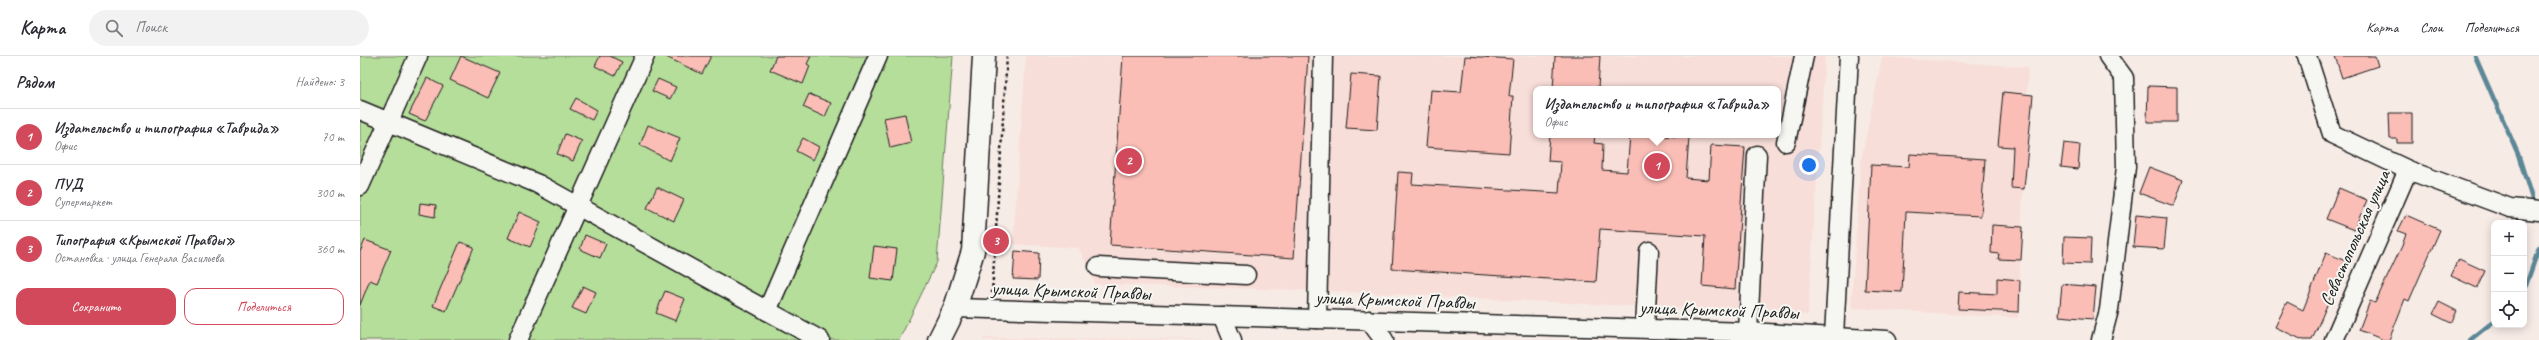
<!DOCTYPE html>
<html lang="ru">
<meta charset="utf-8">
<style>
body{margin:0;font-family:Caveat,sans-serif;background:#f2f2f3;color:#2b2b33}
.controls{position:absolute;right:12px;bottom:12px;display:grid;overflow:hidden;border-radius:8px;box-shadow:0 2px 10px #0003}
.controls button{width:36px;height:36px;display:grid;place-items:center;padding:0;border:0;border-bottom:1px solid #e1e1e2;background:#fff;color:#2b2b33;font:20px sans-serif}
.you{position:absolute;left:1449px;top:109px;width:14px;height:14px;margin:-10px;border:3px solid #fff;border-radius:50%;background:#1a73e8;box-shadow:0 0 0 6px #1a73e833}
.badge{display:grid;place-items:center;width:26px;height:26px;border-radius:50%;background:#d1495b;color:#fff;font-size:13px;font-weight:700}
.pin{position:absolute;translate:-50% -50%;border:2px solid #fff;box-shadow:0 1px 4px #0006}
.popup{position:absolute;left:1173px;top:30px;width:248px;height:52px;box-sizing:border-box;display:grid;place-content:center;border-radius:8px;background:#fff;filter:drop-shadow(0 1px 3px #0005);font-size:13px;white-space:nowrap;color:#7c7c81}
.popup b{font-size:15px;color:#2b2b33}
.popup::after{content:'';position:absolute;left:50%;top:100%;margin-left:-8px;border:8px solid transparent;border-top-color:#fff}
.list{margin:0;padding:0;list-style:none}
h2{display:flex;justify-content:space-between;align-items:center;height:52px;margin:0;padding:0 16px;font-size:17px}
h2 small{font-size:13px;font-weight:400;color:#7c7c81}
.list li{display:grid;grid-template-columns:26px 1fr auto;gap:12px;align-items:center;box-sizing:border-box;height:56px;padding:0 16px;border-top:1px solid #e1e1e2}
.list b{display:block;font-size:15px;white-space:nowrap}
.list p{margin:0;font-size:13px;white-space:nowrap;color:#7c7c81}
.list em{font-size:13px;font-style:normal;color:#7c7c81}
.actions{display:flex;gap:8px;padding:12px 16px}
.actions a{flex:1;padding:9px 0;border:1px solid #d1495b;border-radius:12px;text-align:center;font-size:14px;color:#d1495b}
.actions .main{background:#d1495b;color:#fff}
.icon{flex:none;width:22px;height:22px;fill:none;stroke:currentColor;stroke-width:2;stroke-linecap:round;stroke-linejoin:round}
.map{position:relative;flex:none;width:2179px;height:284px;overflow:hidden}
header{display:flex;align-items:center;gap:24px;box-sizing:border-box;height:56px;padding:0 20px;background:#fff;border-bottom:1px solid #e1e1e2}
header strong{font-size:19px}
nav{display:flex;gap:22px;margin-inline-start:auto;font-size:14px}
.search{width:280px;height:36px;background:#f2f2f3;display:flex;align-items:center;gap:10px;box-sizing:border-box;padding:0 14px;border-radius:22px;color:#7c7c81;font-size:15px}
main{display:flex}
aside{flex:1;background:#fff}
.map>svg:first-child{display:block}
.built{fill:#f8ded8;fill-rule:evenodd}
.green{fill:#b5de9b;stroke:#687d5c}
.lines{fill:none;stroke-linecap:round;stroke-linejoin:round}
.stream{stroke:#5c8796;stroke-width:4.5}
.building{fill:#fabeb6;stroke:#1c1c1c}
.minor-casing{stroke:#1c1c1c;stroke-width:21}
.major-casing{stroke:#1c1c1c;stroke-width:25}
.path{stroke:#1c1c1c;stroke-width:2.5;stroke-dasharray:3 3;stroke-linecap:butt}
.minor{stroke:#f6f6f2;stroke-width:18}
.major{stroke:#f6f6f2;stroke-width:22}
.labels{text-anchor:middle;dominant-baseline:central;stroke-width:4;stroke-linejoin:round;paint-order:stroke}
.street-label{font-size:19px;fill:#1c1c1c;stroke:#f6f6f2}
</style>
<header>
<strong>Карта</strong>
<div class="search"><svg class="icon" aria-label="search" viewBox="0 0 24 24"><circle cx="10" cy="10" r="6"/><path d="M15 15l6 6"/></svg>Поиск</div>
<nav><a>Карта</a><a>Слои</a><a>Поделиться</a></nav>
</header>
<main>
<aside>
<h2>Рядом<small>Найдено: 3</small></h2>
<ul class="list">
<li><span class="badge">1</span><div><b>Издательство и типография «Таврида»</b><p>Офис</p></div><em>70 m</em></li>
<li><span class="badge">2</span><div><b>ПУД</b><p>Супермаркет</p></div><em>300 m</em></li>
<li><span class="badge">3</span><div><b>Типография «Крымской Правды»</b><p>Остановка · улица Генерала Васильева</p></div><em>360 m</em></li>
</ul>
<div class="actions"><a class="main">Сохранить</a><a>Поделиться</a></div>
</aside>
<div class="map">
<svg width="2179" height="284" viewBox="0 0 2179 284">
<rect width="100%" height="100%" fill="#f7ebe6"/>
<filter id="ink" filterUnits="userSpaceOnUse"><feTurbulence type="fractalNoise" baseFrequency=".025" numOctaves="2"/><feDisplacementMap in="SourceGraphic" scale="8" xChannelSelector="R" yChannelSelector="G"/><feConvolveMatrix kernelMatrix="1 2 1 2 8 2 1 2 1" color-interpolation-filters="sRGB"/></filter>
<g filter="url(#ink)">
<g class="built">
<path d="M666 0H1465L1448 259 971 235 735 228 719 192 653 188ZM1176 33H1418V79H1176Z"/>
<polygon points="1522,1 1668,11 1658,262 1491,252 1501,104"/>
<polygon points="624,282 840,283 842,284 623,284"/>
</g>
<polygon class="green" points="0,0 593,0 577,206 539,284 0,284"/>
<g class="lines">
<g class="stream">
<polyline points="2115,0 2158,98 2174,149"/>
<polyline points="2164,235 2179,192"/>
<polyline points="2110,284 2134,265"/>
</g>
</g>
<g class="building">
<polygon points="101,0 140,17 128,42 90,24"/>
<polygon points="240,0 250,0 262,6 255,20 235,10"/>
<polygon points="304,0 351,0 342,18"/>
<polygon points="416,0 451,0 447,8 450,10 443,28 410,14"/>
<polygon points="763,0 948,0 934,202 750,189"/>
<polygon points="1105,0 1153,3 1149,40 1153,40 1149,97 1066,91 1071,34 1101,36"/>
<polygon points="1195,0 1240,0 1238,33 1193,33"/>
<polygon points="1975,0 2015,0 2018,10 1982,22"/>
<polygon points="991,18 1021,20 1017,74 986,72"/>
<polygon points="67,22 83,30 65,65 49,58"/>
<polygon points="298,23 316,31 310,43 292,35"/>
<polygon points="1788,30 1817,31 1817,66 1787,66"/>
<polygon points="1643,36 1673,39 1664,133 1651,132 1653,91 1638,90"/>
<polygon points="449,38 471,47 465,61 443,51"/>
<polygon points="216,42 237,54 232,64 210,53"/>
<polygon points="2029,57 2052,57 2052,87 2037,87 2037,83 2030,83"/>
<polygon points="545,58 551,87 530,92 524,62"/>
<polygon points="288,69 320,82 310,105 280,89"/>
<polygon points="205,78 222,85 213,105 197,98"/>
<polygon points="1190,79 1235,79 1234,87 1243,88 1242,114 1267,116 1270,79 1329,81 1326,122 1349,124 1351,89 1385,91 1375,233 1342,230 1345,180 1240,173 1236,226 1032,213 1038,116 1053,117 1052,128 1199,137 1201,106 1188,105"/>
<polygon points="443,82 459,91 453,104 436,95"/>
<polygon points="1704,87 1720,89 1718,113 1701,111"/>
<polygon points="1550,98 1625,103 1621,160 1546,156 1542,236 1505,234 1511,109 1549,111"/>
<polygon points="1789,111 1823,124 1814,150 1779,137"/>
<polygon points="297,131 324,144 314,165 287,152"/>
<polygon points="1979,132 2007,144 1994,174 1966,163"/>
<polygon points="60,147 76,149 75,161 59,158"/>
<polygon points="159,156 181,166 170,191 148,182"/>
<polygon points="1776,159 1807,162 1804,193 1773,191"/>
<polygon points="2046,159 2080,174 2049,245 2045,243 2029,284 2024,284 1999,274 2010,245 2015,247 2042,190 2046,178 2038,175"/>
<polygon points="1632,169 1663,171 1661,204 1638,203 1639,198 1631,197"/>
<polygon points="225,179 246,188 240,202 220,193"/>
<polygon points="1704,181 1731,182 1730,208 1703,207"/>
<polygon points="5,184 31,194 17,227 10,224 0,249 0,196"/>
<polygon points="100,186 114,191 86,255 73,250"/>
<polygon points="514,190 537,193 533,225 510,222"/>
<polygon points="655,195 679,197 678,224 653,223"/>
<polygon points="1966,197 1986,205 1952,284 1943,284 1915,271 1927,246 1943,254"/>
<polygon points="2099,203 2125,215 2117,232 2091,220"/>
<polygon points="1637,222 1660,224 1659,256 1598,253 1599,236 1637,238"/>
<polygon points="1702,228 1736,231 1733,263 1699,260"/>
<polygon points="223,230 236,236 226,258 212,252"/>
<polygon points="305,235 325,243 316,265 296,257"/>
<polygon points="2079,246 2097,255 2091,267 2073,258"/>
</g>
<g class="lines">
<defs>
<g id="minor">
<polyline points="1947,0 1972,78 2048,114"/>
<polyline points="0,54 178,128 460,284"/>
<polyline points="1426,86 1444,0"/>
<polyline points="0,130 58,0"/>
<polyline points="738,211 886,219"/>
<polyline points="595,252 1388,276 1527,284"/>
<polyline points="407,255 518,0"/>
<polyline points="862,260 872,284"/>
<polyline points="957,263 963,0"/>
<polyline points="1009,264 1024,284"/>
<polyline points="1285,272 1289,195"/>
<polyline points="1388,276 1397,99"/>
<polyline points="1474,280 1489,0"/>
<polyline points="158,284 285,0"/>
<polyline points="1741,284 1749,254 1766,111 1764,22 1748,0"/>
<polyline points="1974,284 2048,114 2150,152 2179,155"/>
</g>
<polyline id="major" points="579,284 595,252 613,195 624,0"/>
</defs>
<use href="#minor" class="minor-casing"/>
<use href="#major" class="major-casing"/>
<polyline class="path" points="632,237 647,0"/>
<use href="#minor" class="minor"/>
<use href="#major" class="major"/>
</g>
</g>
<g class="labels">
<g class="street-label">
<text transform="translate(1995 182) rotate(-66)">Севастопольская улица</text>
<text transform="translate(711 235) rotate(2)">улица Крымской Правды</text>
<text transform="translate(1035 244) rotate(2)">улица Крымской Правды</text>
<text transform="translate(1359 254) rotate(2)">улица Крымской Правды</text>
</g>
</g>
</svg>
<div class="controls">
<button>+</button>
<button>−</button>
<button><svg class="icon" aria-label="locate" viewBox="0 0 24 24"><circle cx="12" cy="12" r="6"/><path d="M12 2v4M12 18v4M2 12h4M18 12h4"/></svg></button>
</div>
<div class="you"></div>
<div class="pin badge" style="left:1297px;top:110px">1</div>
<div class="popup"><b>Издательство и типография «Таврида»</b>Офис</div>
<div class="pin badge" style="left:769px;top:105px">2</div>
<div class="pin badge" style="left:636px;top:185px">3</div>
</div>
</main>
